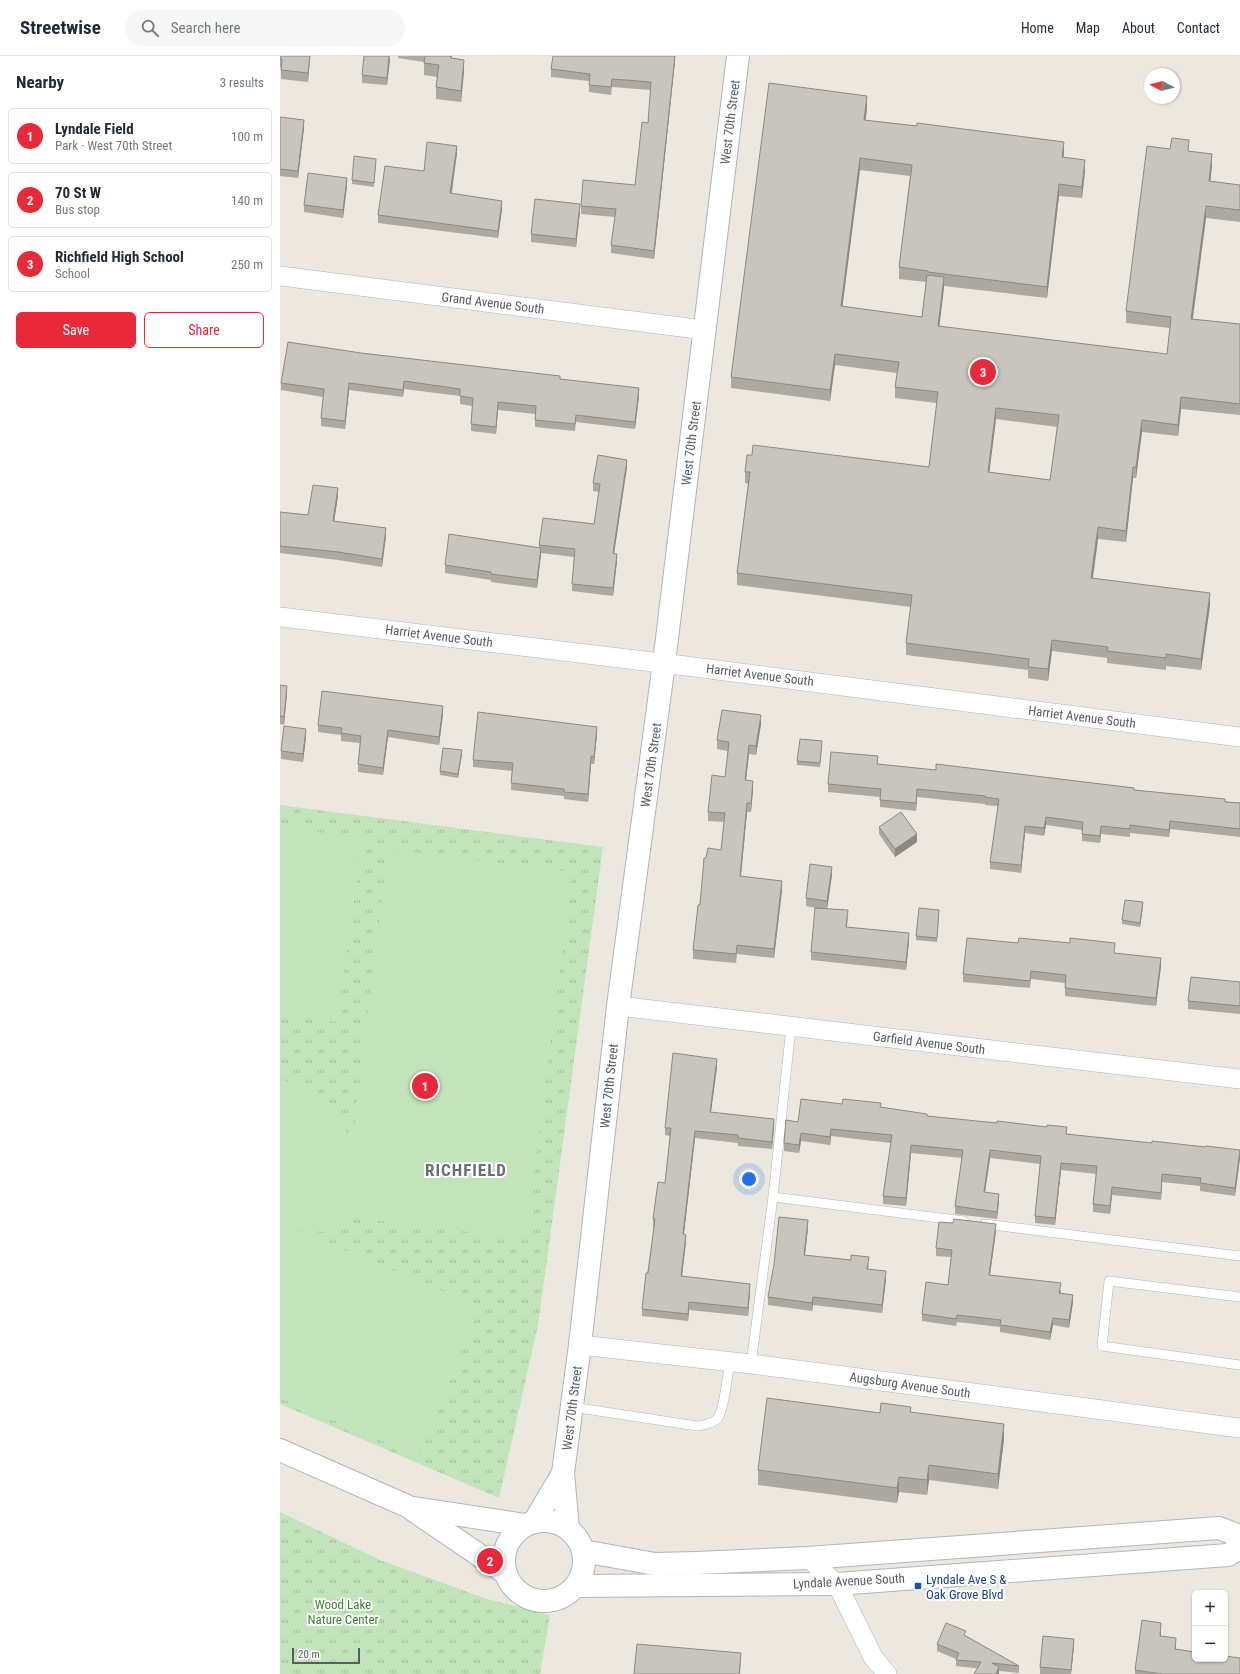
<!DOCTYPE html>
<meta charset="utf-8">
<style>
body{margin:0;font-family:"Roboto Condensed",sans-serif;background:#f6f6f7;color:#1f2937}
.controls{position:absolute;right:12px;bottom:12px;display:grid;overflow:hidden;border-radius:6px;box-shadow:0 1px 3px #0004}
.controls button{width:36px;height:36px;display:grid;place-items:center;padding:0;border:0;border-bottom:1px solid #e0e1e3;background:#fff;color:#1f2937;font:20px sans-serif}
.compass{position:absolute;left:864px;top:12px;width:36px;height:36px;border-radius:50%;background:#fff;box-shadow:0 1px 3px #0004;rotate:277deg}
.scale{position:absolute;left:12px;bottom:10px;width:68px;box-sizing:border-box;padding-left:4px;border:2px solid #585d61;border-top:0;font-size:11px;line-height:14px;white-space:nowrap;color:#585d61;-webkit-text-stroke:3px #fff;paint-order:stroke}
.you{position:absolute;left:469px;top:1123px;width:14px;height:14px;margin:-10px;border:3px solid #fff;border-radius:50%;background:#1a73e8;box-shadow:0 0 0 6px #1a73e833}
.badge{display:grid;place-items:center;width:26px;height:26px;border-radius:50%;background:#e92839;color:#fff;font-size:13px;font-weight:700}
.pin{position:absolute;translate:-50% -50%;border:2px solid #fff;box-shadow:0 1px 4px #0006}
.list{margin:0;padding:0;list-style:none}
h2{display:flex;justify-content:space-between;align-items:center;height:52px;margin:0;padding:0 16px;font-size:17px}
h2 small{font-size:13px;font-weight:400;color:#747a83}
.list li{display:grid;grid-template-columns:26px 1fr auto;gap:12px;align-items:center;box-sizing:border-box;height:56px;margin:0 8px 8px;padding:0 8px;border:1px solid #e0e1e3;border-radius:6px}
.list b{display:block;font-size:15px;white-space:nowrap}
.list p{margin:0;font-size:13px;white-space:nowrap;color:#747a83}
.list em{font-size:13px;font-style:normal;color:#747a83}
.actions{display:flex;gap:8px;padding:12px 16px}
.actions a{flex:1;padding:9px 0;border:1px solid #e92839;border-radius:6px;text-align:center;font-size:14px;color:#e92839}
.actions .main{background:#e92839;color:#fff}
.icon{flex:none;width:22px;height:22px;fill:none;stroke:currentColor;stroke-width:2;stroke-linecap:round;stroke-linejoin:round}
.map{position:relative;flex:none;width:960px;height:1618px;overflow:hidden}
header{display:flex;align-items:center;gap:24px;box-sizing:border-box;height:56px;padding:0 20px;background:#fff;border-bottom:1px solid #e0e1e3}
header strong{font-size:19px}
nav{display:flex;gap:22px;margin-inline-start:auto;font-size:14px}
.search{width:280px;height:36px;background:#f6f6f7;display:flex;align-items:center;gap:10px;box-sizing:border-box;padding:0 14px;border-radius:22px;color:#747a83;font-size:15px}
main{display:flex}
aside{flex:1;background:#fff}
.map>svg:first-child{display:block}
.park{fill:url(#park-tufts)}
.pitch{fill:#c2e4bb}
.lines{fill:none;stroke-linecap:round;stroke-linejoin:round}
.service-casing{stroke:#b0b4b8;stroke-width:10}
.minor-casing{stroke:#b0b4b8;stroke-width:20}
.tertiary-casing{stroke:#b0b4b8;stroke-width:24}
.secondary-casing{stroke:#b1b6bb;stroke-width:24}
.service{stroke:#fff;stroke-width:9}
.minor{stroke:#fff;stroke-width:19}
.tertiary{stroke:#fff;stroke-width:22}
.secondary{stroke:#fff;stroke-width:22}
.wall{fill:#aca9a3;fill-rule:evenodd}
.shaded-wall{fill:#8c8985}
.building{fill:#c8c4be;stroke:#8c8985;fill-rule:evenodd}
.transit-dot{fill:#1a4fb4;stroke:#fff;stroke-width:1.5}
.labels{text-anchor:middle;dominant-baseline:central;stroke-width:4;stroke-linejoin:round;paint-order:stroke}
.street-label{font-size:13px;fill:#585d61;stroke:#fff}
.transit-label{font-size:13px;fill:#164399;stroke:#fff;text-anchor:start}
.park-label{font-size:13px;fill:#3e8434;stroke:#fff}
.district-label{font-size:17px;font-weight:bold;letter-spacing:1px;fill:#696f73;stroke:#fff}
</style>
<header>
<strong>Streetwise</strong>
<div class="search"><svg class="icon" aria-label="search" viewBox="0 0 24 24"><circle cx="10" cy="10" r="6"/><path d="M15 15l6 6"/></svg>Search here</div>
<nav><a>Home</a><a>Map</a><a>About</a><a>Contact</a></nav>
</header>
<main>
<aside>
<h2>Nearby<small>3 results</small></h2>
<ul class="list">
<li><span class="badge">1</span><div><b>Lyndale Field</b><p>Park · West 70th Street</p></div><em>100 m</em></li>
<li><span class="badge">2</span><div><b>70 St W</b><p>Bus stop</p></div><em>140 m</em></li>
<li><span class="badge">3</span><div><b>Richfield High School</b><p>School</p></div><em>250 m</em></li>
</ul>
<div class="actions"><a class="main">Save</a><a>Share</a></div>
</aside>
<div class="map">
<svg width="960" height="1618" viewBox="0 0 960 1618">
<defs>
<pattern id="park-tufts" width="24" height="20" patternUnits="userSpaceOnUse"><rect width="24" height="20" fill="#c2e4bb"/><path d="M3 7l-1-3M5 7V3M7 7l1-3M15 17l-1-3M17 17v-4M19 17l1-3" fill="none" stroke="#a0bc9b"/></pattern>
</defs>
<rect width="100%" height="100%" fill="#ece7df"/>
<g class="park">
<polygon points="0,749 323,791 258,1269 219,1442 0,1348"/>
<polygon points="0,1456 100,1504 207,1543 270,1559 260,1618 0,1618"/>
</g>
<g class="pitch">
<polygon points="0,771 83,782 57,966 0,958"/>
<path d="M108 793 292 816 246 1183 67 1161 56 1178 11 1171 200 1251 138 1400 0 1342V1023C21 1031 45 1039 58 1059 63 1068 67 1078 72 1087Z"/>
</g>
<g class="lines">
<defs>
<g id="service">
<polyline points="493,1141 684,1165"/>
<polyline points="705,1168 960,1200"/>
<polyline points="960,1241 829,1225 822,1290 960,1309"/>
<polyline points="471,1308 493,1141 511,971"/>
<path d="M292 1351 417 1370C423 1369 432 1368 437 1363 444 1356 448 1316 450 1305"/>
</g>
<g id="minor">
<polyline points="0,220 425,274"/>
<polyline points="0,561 406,610 960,681"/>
<polyline points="338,950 960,1023"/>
<polyline points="300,1289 471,1308 960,1372"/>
<polyline points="528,1502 557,1528 593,1601 607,1618"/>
</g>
<g id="tertiary">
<polyline points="254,1466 283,1417"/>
<polyline points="288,1473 283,1417 300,1289 338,950 384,607 458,0"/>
</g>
<g id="secondary">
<polyline points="0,1394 127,1450 224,1516"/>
<polyline points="134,1452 245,1469"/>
<circle cx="264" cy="1505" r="40"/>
<polyline points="303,1495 375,1508 417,1507 528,1502 939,1472 960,1480"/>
<polyline points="296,1530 557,1528 948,1499 960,1492"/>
</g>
</defs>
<use href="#service" class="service-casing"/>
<use href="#minor" class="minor-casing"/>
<use href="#tertiary" class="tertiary-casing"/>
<use href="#secondary" class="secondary-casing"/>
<use href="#service" class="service"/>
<use href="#minor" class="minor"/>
<use href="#tertiary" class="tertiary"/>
<use href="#secondary" class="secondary"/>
</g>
<g class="wall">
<polygon points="0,0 30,0 28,26 1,23 1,11 0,11"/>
<polygon points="110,0 107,29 82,27 82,19"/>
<polygon points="118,0 172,0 172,2 184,15 181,46 156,43 156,31 157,21 144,19 144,6 118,2"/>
<polygon points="395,0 395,5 374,203 331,197 331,189 335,161 301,158 301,150 355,129 368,67 371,34 332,31 331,39 309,36 309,25 271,21 271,13"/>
<path d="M587 51 586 64 784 97 783 101 805 115 802 142 779 140 767 242 664 230 659 271 887 298 890 272 846 267V255L909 95 932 110 930 125 960 129V166L926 162 913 263 960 268V359L901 353 898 380 862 376 856 422H853L846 486 818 483 813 522 930 549 921 614 886 610V614L827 607V602L772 595 768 625 748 622V614L626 599V587L631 551 457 529V517L468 428 465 427V416L649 411 657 347 615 342V331L617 317 555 309 550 345 451 332V321ZM580 114 630 120 619 211V223L646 226 642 261 562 251ZM716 363 777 371 770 424 709 416Z"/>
<polygon points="0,61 24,72 18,122 0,120"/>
<polygon points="177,97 172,137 222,153 218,182 98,167 98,159 144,115"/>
<polygon points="96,107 94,131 72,128 72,124"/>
<polygon points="67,130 63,162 24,156 24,149"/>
<polygon points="300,155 296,191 251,186 251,178"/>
<polygon points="81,297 280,323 359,340 355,373 296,366 295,375 255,371 255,358 218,354 216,378 191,375 191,368 192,350 180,348 180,340 124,333 123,341 69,334 65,373 41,370 41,362 43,341 1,334 1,327"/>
<polygon points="347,411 334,497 337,505 333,540 292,535 292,528 294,501 261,497 257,532 211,526 211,524 165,517 165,509 259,491 259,489 314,468 319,436 313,435 313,427"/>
<polygon points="58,440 54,465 106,480 102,511 58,504 0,497 0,456 28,459"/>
<polygon points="0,629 7,637 4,669 0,668"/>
<polygon points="163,658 159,689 108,681 103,719 78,716 78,708 80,687 61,685 61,679 38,676 38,669"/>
<polygon points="481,668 476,699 469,698 466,724 473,734 471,756 467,756 461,820 502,834 494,902 457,898 456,907 413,903 413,894 426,802 441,794 444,766 428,765 428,756 445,721 448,695 437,693 437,684"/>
<polygon points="317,678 314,708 311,708 308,746 284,743 284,740 231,734 232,715 193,711 193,704"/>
<polygon points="26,681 23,706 1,703 1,695"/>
<polygon points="542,689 540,711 517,709 517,705"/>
<polygon points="182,698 178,722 160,719 160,715"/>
<polygon points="598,708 854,734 960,747 960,781 890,773 889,781 850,777 850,781 821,778 820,787 802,785 802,774 766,769 764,780 745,777 741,817 710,813 710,806 718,750 705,749 705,748 637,741 636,755 600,751 600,741 548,736 548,728"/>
<polygon points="599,771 637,786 615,801 599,778"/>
<polygon points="552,819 547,853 568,862 567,871 629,885 626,914 531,904 531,896 536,852 526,850 526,842"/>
<polygon points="863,850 860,871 842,868 842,864"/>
<polygon points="659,858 657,886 636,884 636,880"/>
<polygon points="834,897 881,910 876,950 785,940 785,927 751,923 750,932 683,926 683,918"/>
<polygon points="960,926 960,958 908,953 908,945"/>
<polygon points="437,1011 431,1056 494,1071 492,1093 458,1090 458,1087 415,1082 404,1178 406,1186 402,1220 470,1236 468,1260 409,1254 408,1265 362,1260 362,1253 374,1171 373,1171 373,1163 385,1127 390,1080 385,1079 385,1072"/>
<polygon points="601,1051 647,1060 787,1078 960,1102 955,1140 920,1135 920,1130 882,1126 881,1144 832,1139 830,1158 813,1156 813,1148 816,1118 781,1114 775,1169 755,1167 755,1160 760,1108 710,1102 705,1136 719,1145 717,1163 675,1158 675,1150 682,1102 631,1097 626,1150 603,1148 603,1140 611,1087 551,1080 550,1089 521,1085 519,1097 504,1095 504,1087 518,1066"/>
<polygon points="528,1172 525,1199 589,1209 588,1213 606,1223 602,1257 533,1249 532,1255 488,1249 488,1241"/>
<polygon points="716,1175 710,1219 781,1234 781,1237 793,1246 789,1272 773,1269 770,1284 720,1276 720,1271 677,1266 676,1270 642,1265 642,1258 668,1229 671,1201 656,1200 656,1192"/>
<polygon points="631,1356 724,1383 718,1433 649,1424 647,1439 619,1436 617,1447 478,1429 478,1414 600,1357"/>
<polygon points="881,1577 881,1580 896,1593 960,1618 855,1618 855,1614"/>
<polygon points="686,1580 739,1610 739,1617 676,1610 676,1603 657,1595 657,1588"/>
<polygon points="794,1590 791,1618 760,1618 760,1611"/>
</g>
<g class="shaded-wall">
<polygon points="30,0 28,26 28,17"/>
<polygon points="109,0 110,4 107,29 107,22"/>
<polygon points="395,0 395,5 374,203 374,195"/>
<polygon points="184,4 184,15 181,46 181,35"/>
<polygon points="587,40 587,51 584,75 584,64"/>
<polygon points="24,64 24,72 18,122 18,115"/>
<polygon points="784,86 784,97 782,112 782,101"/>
<polygon points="177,90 177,97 170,145 170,137"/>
<polygon points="932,98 932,110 929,137 929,125"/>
<polygon points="580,102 580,114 561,262 561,250"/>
<polygon points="805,104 805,115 802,142 802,131"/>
<polygon points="67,122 67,130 63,162 63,154"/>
<polygon points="779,128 779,140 767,242 767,231"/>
<polygon points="222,145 222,153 218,182 218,175"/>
<polygon points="300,148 300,155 296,191 296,183"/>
<polygon points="926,150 926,162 911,274 911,263"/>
<polygon points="664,221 664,232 658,282 658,270"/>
<polygon points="555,298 555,309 550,345 550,334"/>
<polygon points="124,325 124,333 123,341 123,334"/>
<polygon points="69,327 69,334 65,373 65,365"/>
<polygon points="359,332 359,340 355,373 355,366"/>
<polygon points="901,341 901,353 898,380 898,369"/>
<polygon points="218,346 218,354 216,378 216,371"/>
<polygon points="716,352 716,363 708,428 708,416"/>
<polygon points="862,364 862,376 856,422 856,411"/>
<polygon points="347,404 347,411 333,505 333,497"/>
<polygon points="853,411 853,422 846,486 846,475"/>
<polygon points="58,432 58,440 53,473 53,465"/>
<polygon points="818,471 818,483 811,534 811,522"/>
<polygon points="106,472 106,480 102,511 102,503"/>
<polygon points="261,492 261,499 257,532 257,524"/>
<polygon points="337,498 337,505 333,540 333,532"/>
<polygon points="930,537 930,549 921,614 921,603"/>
<polygon points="772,584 772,595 768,625 768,613"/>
<polygon points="7,630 7,637 4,669 4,661"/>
<polygon points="163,650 163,658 159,689 159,681"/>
<polygon points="481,659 481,668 476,699 476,690"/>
<polygon points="317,671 317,678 314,708 314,701"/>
<polygon points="26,673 26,681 23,706 23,698"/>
<polygon points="108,674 108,681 103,719 103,712"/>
<polygon points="469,689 469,698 465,733 465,724"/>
<polygon points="182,694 182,698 178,722 178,718"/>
<polygon points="311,700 311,708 308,746 308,738"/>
<polygon points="473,725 473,734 471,756 471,747"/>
<polygon points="637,733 637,741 636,755 636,747"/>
<polygon points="467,747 467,756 460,829 460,820"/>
<polygon points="766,761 766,769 764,780 764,772"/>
<polygon points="890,765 890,773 889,781 889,774"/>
<polygon points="745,770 745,777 741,817 741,809"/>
<polygon points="821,770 821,778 820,787 820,780"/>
<polygon points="637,778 637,786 615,801 615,793"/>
<polygon points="552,811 552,819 547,853 547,845"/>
<polygon points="502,825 502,834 494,902 494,893"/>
<polygon points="863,846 863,850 860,871 860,867"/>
<polygon points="629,877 629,885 626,914 626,906"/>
<polygon points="881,902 881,910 876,950 876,942"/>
<polygon points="437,1003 437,1011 430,1063 430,1056"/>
<polygon points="494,1063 494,1071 492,1093 492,1086"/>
<polygon points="551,1073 551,1080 550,1089 550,1081"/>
<polygon points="415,1075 415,1082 403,1186 403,1178"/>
<polygon points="521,1077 521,1085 519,1097 519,1089"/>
<polygon points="631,1089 631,1097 626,1150 626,1142"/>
<polygon points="710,1094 710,1102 704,1143 704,1136"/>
<polygon points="960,1094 960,1102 955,1140 955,1132"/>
<polygon points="781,1107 781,1114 775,1169 775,1162"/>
<polygon points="882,1118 882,1126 881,1144 881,1137"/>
<polygon points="832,1131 832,1139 830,1158 830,1150"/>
<polygon points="719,1138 719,1145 717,1163 717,1156"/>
<polygon points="528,1164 528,1172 524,1207 524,1199"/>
<polygon points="716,1168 716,1175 709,1226 709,1219"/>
<polygon points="406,1179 406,1186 401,1228 401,1220"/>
<polygon points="606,1215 606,1223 602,1257 602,1249"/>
<polygon points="470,1228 470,1236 468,1260 468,1252"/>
<polygon points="793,1239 793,1246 789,1272 789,1264"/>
<polygon points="533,1241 533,1249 532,1255 532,1247"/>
<polygon points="409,1246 409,1254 408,1265 408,1258"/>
<polygon points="773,1262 773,1269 770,1284 770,1276"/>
<polygon points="724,1368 724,1383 718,1433 718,1418"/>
<polygon points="649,1409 649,1424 647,1439 647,1424"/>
<polygon points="619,1421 619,1436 617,1447 617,1432"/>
<polygon points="881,1567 881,1577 880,1590 880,1580"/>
<polygon points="896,1582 896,1592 895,1603 895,1593"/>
<polygon points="794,1583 794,1590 791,1618 791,1614"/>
<polygon points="461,1597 460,1618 459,1618"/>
<polygon points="719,1611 719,1618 716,1618"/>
</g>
<g class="building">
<polygon points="0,0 30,0 28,17 1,14 2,3 0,2"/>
<polygon points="84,0 109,0 107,22 82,19"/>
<polygon points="145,0 171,0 171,2 184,4 181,35 156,31 159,9 144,7"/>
<polygon points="273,0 395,0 374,195 331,189 336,153 301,150 303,124 355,129 362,66 368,67 371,26 332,23 331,31 309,29 310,18 271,13"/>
<path d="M489 27 587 40 584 64 637 70V67L784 86 782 101 805 104 802 131 779 128 767 231 648 216V215L619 211 632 109 580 102 561 250 642 261 647 219 664 221 658 270 887 298 891 261 846 255 867 90 890 93 892 82 909 84 908 95 932 98 929 125 960 129V154L926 150 911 263 960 268V348L901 341 898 369 862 364 856 411H853L846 475 818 471 811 522 930 537 921 603 886 598V602L827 595 828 591 772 584 768 613 748 611 749 603 626 587 632 539 457 517 470 416H465L467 399H472L473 389 649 411 658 336 615 331 619 306 555 298 550 334 451 321ZM716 352 779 359 770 424 708 416Z"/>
<polygon points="0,61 24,64 18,115 0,113"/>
<polygon points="147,86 177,90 170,137 222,145 218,175 98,159 105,110 144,115"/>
<polygon points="74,100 96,103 94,127 72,124"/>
<polygon points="28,117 67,122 63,154 24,149"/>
<polygon points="255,143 300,148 296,183 251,178"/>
<polygon points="8,286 81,297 280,320 280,323 359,332 355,366 296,359 295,368 255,364 256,350 218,346 216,371 191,368 193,342 180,340 180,333 124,325 123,334 69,327 65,365 41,362 44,333 1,327"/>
<polygon points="318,399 347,404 333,497 337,498 333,532 292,528 295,493 259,489 263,462 314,468 320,428 313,427"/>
<polygon points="33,429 58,432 53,465 106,472 102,503 58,496 0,490 0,456 28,459"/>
<polygon points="169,478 261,492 257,524 211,518 211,516 165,509"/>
<polygon points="0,629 7,630 4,661 0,660"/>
<polygon points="42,635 163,650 159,681 108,674 103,712 78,708 81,680 61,677 62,672 38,669"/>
<polygon points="442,654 481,659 476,690 469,689 465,724 473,725 471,747 467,747 460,820 502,825 494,893 457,889 456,898 413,894 418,849 420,849 424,802 426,802 428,792 441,794 445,757 428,756 432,719 445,721 449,686 437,684"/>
<polygon points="198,656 317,671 314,701 311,700 308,738 284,736 284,733 231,727 233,707 193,704"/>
<polygon points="4,670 26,673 23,698 1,695"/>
<polygon points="520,683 542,685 540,707 517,705"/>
<polygon points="163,692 182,694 178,718 160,715"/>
<polygon points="551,696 598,700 597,708 656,714 656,708 854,732 854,734 945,743 945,746 960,747 960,773 890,765 889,774 850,769 850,773 821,770 820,780 802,778 803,766 766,761 764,772 745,770 741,809 710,806 719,743 705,741 705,740 637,733 636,747 600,744 601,733 548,728"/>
<polygon points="621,756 637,778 615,793 599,771"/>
<polygon points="530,808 552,811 547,845 526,842"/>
<polygon points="845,844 863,846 860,867 842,864"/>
<polygon points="535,852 568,854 566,871 629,877 626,906 531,896"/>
<polygon points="639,852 659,854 657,882 636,880"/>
<polygon points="687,882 738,887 739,882 790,887 790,882 835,887 834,897 881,902 876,942 785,932 786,919 751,915 750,925 683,918"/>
<polygon points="911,921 960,926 960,950 908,945"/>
<polygon points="393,997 437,1003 430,1056 494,1063 492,1086 458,1082 458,1079 415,1075 403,1178 406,1179 401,1220 470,1228 468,1252 409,1246 408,1258 362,1253 366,1217 368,1217 375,1163 373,1163 378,1126 385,1127 391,1072 385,1072"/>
<polygon points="521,1043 562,1048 563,1043 601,1047 600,1051 647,1058 647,1060 717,1067 717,1065 767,1071 767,1069 787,1071 786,1078 872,1087 872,1085 925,1091 926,1090 960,1094 955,1132 920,1127 921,1122 882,1118 881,1137 832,1131 830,1150 813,1148 817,1110 781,1107 775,1162 755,1160 761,1100 710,1094 704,1136 719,1138 717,1156 675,1150 683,1094 631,1089 626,1142 603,1140 612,1079 551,1073 550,1081 521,1077 519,1089 504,1087 506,1064 518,1066"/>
<polygon points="499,1161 528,1164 524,1199 571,1204 571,1199 589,1201 587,1213 606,1215 602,1249 533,1241 532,1247 488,1241 494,1208"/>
<polygon points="674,1163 716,1168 709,1219 781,1227 779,1237 793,1239 789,1264 773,1262 770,1276 720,1269 721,1264 677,1259 676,1263 642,1258 646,1226 668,1229 672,1194 656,1192 659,1166 673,1167"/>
<polygon points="487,1342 600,1357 601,1347 631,1351 630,1356 724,1368 718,1418 649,1409 647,1424 619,1421 617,1432 478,1414"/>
<polygon points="862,1564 881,1567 880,1580 896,1582 895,1593 915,1596 915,1603 945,1603 945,1600 960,1602 960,1618 882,1618 855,1614"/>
<polygon points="666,1567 686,1575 684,1579 739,1610 712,1607 719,1611 716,1618 694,1618 701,1606 676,1604 679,1597 657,1588"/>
<polygon points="763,1580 794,1583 791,1614 760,1611"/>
<polygon points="357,1588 461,1597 459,1618 354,1618"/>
</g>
<rect class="transit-dot" x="634" y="1526" width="8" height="8" rx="2"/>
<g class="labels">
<g class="street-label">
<text transform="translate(450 66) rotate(-83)">West 70th Street</text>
<text transform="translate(213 247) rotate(7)">Grand Avenue South</text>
<text transform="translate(411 387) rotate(-83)">West 70th Street</text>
<text transform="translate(159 580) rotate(7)">Harriet Avenue South</text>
<text transform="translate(480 619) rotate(7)">Harriet Avenue South</text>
<text transform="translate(802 661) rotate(7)">Harriet Avenue South</text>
<text transform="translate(371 709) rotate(-82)">West 70th Street</text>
<text transform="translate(649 987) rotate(7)">Garfield Avenue South</text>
<text transform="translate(329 1030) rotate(-84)">West 70th Street</text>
<text transform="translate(630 1329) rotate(8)">Augsburg Avenue South</text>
<text transform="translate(292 1352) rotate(-83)">West 70th Street</text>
<text transform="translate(569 1525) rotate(-3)">Lyndale Avenue South</text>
</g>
<g class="transit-label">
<text x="646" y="1523">Lyndale Ave S &amp;<tspan x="646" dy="15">Oak Grove Blvd</tspan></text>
</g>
<g class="park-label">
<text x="63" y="1548">Wood Lake<tspan x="63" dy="15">Nature Center</tspan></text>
</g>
<g class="district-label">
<text x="186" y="1114">RICHFIELD</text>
</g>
</g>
</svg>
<div class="controls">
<button>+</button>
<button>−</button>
</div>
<svg class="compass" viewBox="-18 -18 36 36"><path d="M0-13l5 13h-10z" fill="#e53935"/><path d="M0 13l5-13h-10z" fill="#747a83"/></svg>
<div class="scale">20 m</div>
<div class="you"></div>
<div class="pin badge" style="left:145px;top:1030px">1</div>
<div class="pin badge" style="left:210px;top:1505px">2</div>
<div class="pin badge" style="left:703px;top:316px">3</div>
</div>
</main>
